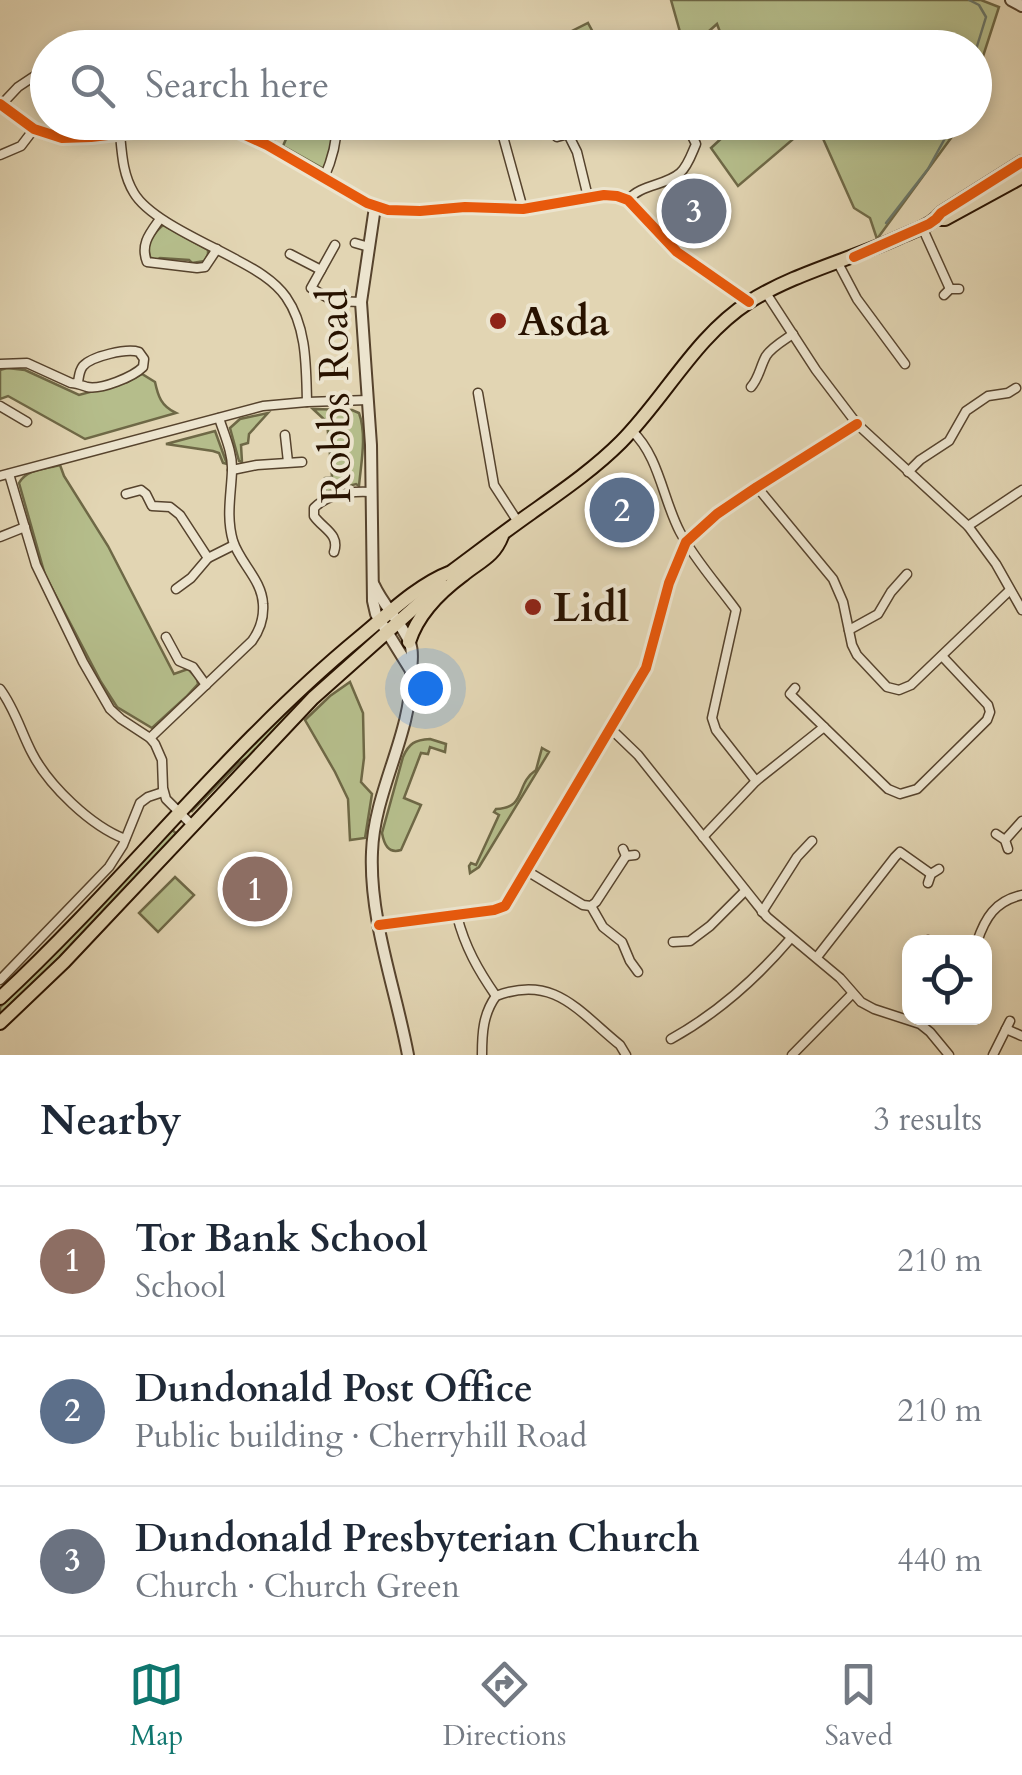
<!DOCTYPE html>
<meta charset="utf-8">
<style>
body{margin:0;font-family:Cardo,serif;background:#f2f2f3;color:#1f2937}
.controls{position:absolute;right:30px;bottom:30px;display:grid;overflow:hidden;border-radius:20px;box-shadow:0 5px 15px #0003}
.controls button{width:90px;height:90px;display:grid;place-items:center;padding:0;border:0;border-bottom:2px solid #e0e1e3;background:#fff;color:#1f2937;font:50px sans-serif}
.you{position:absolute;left:425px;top:688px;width:35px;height:35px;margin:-25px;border:8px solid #fff;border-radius:50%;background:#1a73e8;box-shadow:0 0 0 15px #1a73e833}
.badge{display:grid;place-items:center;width:65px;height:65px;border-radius:50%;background:#0f766e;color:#fff;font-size:32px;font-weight:700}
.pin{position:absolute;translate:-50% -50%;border:5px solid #fff;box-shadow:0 2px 10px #0006}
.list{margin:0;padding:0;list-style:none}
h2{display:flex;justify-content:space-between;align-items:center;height:130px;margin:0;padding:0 40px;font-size:42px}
h2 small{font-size:32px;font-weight:400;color:#747a83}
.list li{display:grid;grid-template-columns:65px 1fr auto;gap:30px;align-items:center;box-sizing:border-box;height:150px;padding:0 40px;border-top:2px solid #e0e1e3}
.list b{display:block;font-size:38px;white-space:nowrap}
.list p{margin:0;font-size:32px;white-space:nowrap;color:#747a83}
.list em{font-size:32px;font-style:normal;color:#747a83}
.icon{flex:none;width:55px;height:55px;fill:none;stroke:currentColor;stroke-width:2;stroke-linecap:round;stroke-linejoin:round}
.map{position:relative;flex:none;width:1022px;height:1055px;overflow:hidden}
.search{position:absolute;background:#fff;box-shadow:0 5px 15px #0003;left:30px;right:30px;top:30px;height:110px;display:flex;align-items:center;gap:25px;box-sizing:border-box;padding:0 35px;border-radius:55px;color:#747a83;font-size:38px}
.sheet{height:580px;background:#fff}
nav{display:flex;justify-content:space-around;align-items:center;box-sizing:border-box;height:140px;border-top:2px solid #e0e1e3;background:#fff;font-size:28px;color:#747a83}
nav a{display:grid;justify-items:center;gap:5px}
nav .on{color:#0f766e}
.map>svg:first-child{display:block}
.green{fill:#b5bd8b;stroke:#6e6846;stroke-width:2.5}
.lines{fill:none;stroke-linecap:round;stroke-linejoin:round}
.stream{stroke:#697669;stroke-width:2.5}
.minor-casing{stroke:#56432d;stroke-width:11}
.tertiary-casing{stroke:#56432d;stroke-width:14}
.trunk-casing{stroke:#281200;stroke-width:16}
.minor{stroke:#ece4ce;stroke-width:8}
.tertiary{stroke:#ece4ce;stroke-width:10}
.trunk{stroke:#e2d5b3;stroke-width:12}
.cycleway-casing{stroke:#ece4ce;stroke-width:16}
.cycleway{stroke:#e8590c;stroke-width:10}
.poi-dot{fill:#8f2418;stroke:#ece4ce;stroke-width:4}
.labels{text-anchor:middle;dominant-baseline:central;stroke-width:8;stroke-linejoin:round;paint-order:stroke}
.poi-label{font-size:42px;font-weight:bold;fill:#281200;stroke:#ece4ce;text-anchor:start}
.street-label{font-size:42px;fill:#281200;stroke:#ece4ce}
</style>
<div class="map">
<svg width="1022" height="1055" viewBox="0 0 1022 1055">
<rect width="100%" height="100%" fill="#e2d5b3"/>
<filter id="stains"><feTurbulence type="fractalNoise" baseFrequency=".002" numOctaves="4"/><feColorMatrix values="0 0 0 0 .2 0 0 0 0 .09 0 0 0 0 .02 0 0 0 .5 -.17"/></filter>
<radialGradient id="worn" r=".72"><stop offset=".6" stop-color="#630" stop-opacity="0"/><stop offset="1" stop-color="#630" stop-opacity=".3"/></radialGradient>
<g class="green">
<polygon points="671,0 981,0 999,7 975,81 974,48 752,47 747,36 725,45 717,24 691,47 688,47 682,39"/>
<polygon points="588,23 601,47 558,47 554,40"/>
<polygon points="739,122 812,122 812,123 738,186 711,148"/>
<polygon points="293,123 333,123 334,139 324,169 283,146"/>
<polygon points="816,123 962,123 877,239 870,218 854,208"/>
<path d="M163 225 208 250V254L205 261 192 263 189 260 160 258 156 260 150 257C145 242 154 233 163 225Z"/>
<path d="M7 368 25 370 79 395 127 382 142 374 155 382C158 396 161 406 176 413L85 439 8 396 0 399V370Z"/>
<path d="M313 409 352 410 359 413C367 435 361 463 359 486L356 484 326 492 325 478 332 477 327 422Z"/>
<polygon points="268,413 249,434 248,443 241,445 242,462 239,461 230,428 240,419"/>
<polygon points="215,431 227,464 223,463 219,453 213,451 166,444"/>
<path d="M60 465 64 476 108 546 174 674 188 669 197 678 198 684 186 697 152 728 117 707 101 682 45 575 19 483C27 469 45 469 60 465Z"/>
<polygon points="361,645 363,647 252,755 239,763 192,811 190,809 311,686"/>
<polygon points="350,682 363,713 364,758 361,782 372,794 365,838 350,840 348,799 335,772 305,720 330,696"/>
<path d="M430 739 446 744 445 752 430 747 428 754 421 753 404 798 421 805 401 850C388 854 384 844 382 833L403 757C409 743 415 740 430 739Z"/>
<path d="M542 748 549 752 479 867 470 873 469 866 471 863 476 865 499 815 494 812 496 809C527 808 515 784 536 770Z"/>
<polygon points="171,829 177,834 87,931 0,1016 0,1007 45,963"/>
<polygon points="175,877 194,895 158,932 139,913"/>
</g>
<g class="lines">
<g class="stream">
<polyline points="969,0 979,5 986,17 974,56"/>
<polyline points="886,223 928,169 954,122"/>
</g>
<defs>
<g id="minor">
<polyline points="164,44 192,48"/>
<polyline points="1,105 18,87 48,67"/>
<polyline points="499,122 523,209"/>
<path d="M120 134C122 155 123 175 134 193 150 220 209 244 237 260 254 269 274 280 286 297 307 327 306 367 307 402"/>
<polyline points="557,137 568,134 577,152 588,197"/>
<polyline points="267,145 278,122"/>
<polyline points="0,155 21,146 34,129"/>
<path d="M324 178C332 160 337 143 337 122"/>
<path d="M628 200C641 184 665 186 680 173 688 166 692 153 696 144L685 122"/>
<path d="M160 219C150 233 140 244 147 262L197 268 205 267 217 249"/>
<polyline points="922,227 950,289"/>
<polyline points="355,243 369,247"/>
<polyline points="335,245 311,288 333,301 361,302"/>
<polyline points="290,254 321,270"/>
<polyline points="838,263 857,299 905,364"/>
<polyline points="766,293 816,370 857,424 968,526 996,564 1022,610"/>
<polyline points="944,295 950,289 959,289"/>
<path d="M0 364 27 363 71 383C76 383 81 385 87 387 101 390 133 377 143 367L144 359 139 352C127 348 92 356 83 366 79 371 79 377 78 382"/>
<path d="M751 387C759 378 760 367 766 356 772 347 783 341 793 334"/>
<polyline points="478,393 494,485 518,522"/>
<polyline points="0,406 27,422"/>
<path d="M632 431C659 456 663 500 680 532 695 560 717 584 736 610L712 718 716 730 756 781"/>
<polyline points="285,435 288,462"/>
<polyline points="232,470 257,465 302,462"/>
<polyline points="908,472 920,460 949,441 966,411 988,396 1008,393 1016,388"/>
<polyline points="9,474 36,565 83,662 110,709 121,719 150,738 155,744 162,760 163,788 166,799 192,825"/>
<polyline points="0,476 263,406 307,402 368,400"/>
<polyline points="757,487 833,579 843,602 852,645 857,655 887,687 899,690 911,685 1010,590"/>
<polyline points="126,494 141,490 146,494 152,506 170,507 180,515 208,558 234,545"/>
<polyline points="968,526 1022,490"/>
<polyline points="0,537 25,527"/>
<path d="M334 552C340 534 323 529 314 516V508C329 493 350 491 370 492"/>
<polyline points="176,589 191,578 208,558"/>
<polyline points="849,630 878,614 891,592 907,574"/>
<polyline points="166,637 179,661 193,667 206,685"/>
<polyline points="795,688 790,694 888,789 900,794 917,789 987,720 990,712 988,705 942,656"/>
<path d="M0 689C15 709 21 732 32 753 49 786 91 826 125 839"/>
<polyline points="611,729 638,755 767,917 840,978 861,1002 874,1009 920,1024 930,1032 949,1055"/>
<path d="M150 738 252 641C260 630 264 618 263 604 262 580 240 563 233 541 226 517 231 495 232 471 233 453 224 434 219 418"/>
<polyline points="996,834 1005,840 1008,849"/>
<polyline points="703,837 756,781 824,727"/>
<polyline points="1005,840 1022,821"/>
<polyline points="623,849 626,856 635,855"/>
<polyline points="527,871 583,905 591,906 596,902 626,856"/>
<polyline points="928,883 931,874 939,869"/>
<polyline points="591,906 603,927 622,942 630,961 638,972"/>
<polyline points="762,912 797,857 812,841"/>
<path d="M457 916C465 947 478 970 496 996"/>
<polyline points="379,925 494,910 505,906 646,668 669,583 686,542 717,514 757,487 857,424"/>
<polyline points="673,942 690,941 710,926 745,891"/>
<polyline points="926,942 928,940"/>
<path d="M977 942C985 918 995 901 1022 895"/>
<polyline points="817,957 895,857 900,852 931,874"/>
<polyline points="0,980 109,867 123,845 140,803 148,797 163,792"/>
<polyline points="1006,1029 1022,1036"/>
<path d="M671 1039C718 1013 756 979 791 938"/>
<path d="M482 1055C482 1033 483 1014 496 996 554 974 578 1011 620 1045L626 1055"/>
<polyline points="792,1055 852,994"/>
<polyline points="993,1055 1010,1021"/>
</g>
<g id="tertiary">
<polyline points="1011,0 1022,6"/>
<polyline points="0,104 34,129 62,138 91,137 200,124 223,125 267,145 367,203 388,210 420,211 465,207 523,209 604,195 617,196 628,200 677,252 749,302"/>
<polyline points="375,207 361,302 371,445 373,601 376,614 410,669"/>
<path d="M374 585C383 605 401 622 410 643 414 654 411 663 411 673 412 734 374 791 372 852 369 919 396 990 408 1055"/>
</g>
<g id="trunk">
<polyline points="941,219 945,219 1022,177"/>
<path d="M409 642C418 613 440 592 463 575 480 561 494 557 502 536"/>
<path d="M0 998C124 883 228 746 359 638 387 615 417 585 451 572 478 552 504 532 531 513 562 491 594 469 621 442 665 398 695 337 749 302 794 273 853 259 902 236 916 230 932 225 941 213L1022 162"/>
<polyline points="0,1023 64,962 313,698 441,584"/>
</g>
</defs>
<use href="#minor" class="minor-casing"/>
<use href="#tertiary" class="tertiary-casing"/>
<use href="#trunk" class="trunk-casing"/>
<use href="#minor" class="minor"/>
<use href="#tertiary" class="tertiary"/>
<use href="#trunk" class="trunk"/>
<defs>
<g id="cycleway">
<polyline points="0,104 34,129 62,138 91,137 200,124 223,125 267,145 367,203 388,210 420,211 465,207 523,209 604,195 617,196 628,200 677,252 749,302"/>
<polyline points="854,257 929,224 936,219 941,213 1022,162"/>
<polyline points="379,925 494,910 505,906 646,668 669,583 686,542 717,514 757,487 857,424"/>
</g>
</defs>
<use href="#cycleway" class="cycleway-casing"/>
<use href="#cycleway" class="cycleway"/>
</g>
<g class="poi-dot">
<circle cx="498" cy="321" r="10"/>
<circle cx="533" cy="607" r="10"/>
</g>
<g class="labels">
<g class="poi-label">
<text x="518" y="321">Asda</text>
<text x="553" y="607">Lidl</text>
</g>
<g class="street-label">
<text transform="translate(335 396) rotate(-91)">Robbs Road</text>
</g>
</g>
<rect width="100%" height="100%" filter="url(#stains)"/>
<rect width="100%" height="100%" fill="url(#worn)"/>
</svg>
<div class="controls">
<button><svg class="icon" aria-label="locate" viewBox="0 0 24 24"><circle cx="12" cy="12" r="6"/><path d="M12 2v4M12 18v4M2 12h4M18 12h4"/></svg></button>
</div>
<div class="you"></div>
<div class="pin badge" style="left:255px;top:889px;background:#8d6e63">1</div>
<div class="pin badge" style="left:622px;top:510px;background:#5c6f8a">2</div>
<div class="pin badge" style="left:694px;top:211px;background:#6b7280">3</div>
<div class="search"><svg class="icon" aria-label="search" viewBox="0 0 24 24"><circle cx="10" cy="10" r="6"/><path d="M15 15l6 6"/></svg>Search here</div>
</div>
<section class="sheet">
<h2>Nearby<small>3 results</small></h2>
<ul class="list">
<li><span class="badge" style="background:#8d6e63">1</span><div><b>Tor Bank School</b><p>School</p></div><em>210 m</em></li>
<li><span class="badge" style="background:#5c6f8a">2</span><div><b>Dundonald Post Office</b><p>Public building · Cherryhill Road</p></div><em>210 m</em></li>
<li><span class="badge" style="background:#6b7280">3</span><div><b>Dundonald Presbyterian Church</b><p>Church · Church Green</p></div><em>440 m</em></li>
</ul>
</section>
<nav>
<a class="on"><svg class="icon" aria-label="map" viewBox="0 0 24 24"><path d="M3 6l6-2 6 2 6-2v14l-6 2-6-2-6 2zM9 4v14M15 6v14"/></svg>Map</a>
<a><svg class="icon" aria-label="directions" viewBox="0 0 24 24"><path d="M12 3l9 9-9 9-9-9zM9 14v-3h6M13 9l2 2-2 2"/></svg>Directions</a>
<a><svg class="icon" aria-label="saved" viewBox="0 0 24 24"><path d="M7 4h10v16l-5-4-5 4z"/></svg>Saved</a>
</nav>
